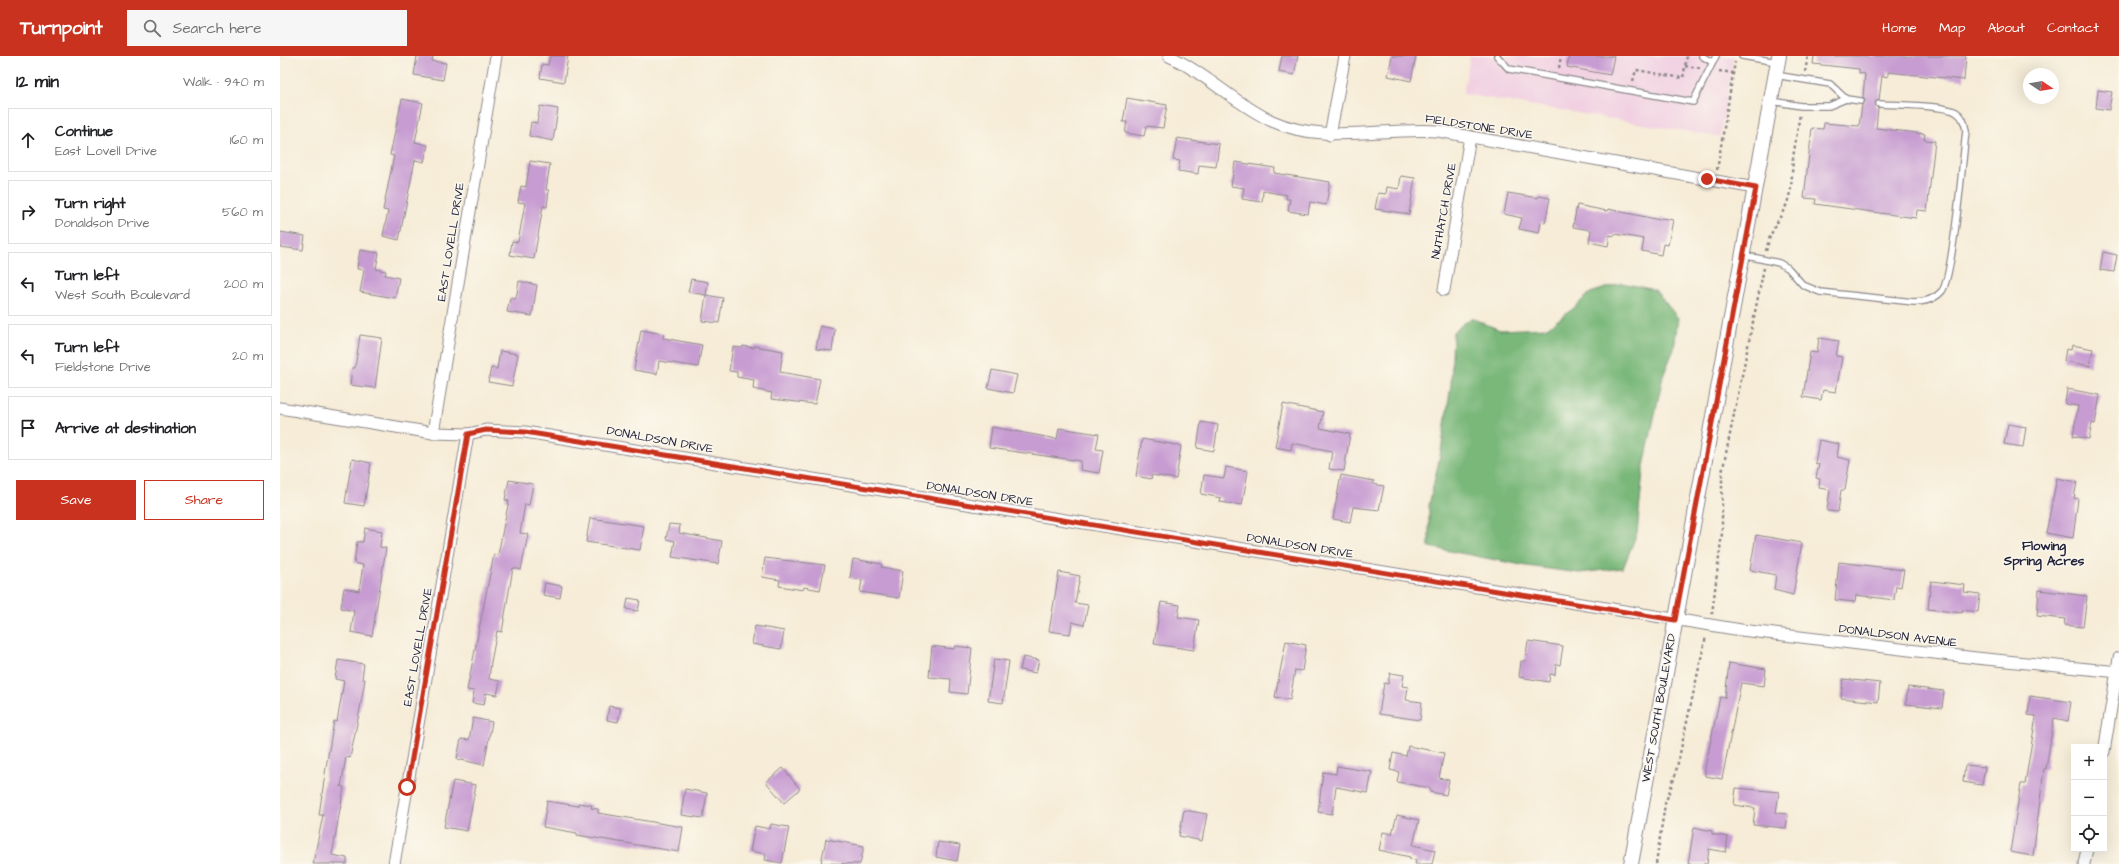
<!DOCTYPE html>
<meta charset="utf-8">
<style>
body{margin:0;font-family:"Architects Daughter",sans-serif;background:#f6f6f6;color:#202124}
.controls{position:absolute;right:12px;bottom:12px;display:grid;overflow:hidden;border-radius:0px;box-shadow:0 4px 16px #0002}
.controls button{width:36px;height:36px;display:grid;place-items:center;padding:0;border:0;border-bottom:1px solid #e0e0e0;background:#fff;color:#202124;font:20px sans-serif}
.compass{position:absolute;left:1743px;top:12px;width:36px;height:36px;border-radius:50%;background:#fff;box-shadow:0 4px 16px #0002;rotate:102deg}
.stop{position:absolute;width:12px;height:12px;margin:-9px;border:3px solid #c8321e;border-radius:50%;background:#fff}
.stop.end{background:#c8321e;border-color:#fff;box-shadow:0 1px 4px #0008}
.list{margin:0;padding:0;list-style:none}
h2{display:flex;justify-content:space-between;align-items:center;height:52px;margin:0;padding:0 16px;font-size:17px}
h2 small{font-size:13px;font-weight:400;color:#757577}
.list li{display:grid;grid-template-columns:26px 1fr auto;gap:12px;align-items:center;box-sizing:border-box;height:64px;margin:0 8px 8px;padding:0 8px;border:1px solid #e0e0e0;border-radius:0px}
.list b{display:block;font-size:15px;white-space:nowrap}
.list p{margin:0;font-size:13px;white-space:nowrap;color:#757577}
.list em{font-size:13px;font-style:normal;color:#757577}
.actions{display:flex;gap:8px;padding:12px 16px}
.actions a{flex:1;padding:9px 0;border:1px solid #c8321e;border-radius:0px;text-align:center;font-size:14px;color:#c8321e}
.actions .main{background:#c8321e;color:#fff}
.icon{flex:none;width:22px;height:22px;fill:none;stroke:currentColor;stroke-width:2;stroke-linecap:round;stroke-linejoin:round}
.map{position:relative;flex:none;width:1839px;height:808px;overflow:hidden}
header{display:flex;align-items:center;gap:24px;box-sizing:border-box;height:56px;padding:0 20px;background:#c8321e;color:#fff}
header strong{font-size:19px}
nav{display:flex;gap:22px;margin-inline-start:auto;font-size:14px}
.search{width:280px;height:36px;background:#f6f6f6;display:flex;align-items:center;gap:10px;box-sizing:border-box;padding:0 14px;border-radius:0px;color:#757577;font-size:15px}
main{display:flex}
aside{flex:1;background:#fff}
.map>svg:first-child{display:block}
.built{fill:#f1d0e2}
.forest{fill:#7ab87a;stroke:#4e6d5a}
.building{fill:#c79cd2}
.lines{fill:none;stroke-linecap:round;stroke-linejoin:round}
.service-casing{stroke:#8c8789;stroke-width:8}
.minor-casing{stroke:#8c8789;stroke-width:13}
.tertiary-casing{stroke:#8c8789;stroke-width:16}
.path{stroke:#8c8789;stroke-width:2.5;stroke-dasharray:3 3;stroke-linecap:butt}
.service{stroke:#fff;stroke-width:5.5}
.minor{stroke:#fff;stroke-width:11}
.tertiary{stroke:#fff;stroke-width:14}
.route{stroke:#c8321e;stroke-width:5}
.labels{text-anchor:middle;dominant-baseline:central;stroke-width:3;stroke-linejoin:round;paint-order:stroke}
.street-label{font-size:12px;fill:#22223b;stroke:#fbf7ec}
.neighbourhood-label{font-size:13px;font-weight:bold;fill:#22223b;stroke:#fbf7ec}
</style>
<header>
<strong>Turnpoint</strong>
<div class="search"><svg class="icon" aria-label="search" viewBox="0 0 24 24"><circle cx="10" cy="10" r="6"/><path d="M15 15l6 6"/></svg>Search here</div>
<nav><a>Home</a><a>Map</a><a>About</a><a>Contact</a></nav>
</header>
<main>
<aside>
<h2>12 min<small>Walk · 940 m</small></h2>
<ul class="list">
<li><svg class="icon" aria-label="ahead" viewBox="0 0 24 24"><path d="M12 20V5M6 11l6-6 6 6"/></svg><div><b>Continue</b><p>East Lovell Drive</p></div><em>160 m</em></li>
<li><svg class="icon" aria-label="right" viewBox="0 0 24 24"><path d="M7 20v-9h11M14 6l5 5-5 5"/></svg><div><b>Turn right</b><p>Donaldson Drive</p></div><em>560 m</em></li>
<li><svg class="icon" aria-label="left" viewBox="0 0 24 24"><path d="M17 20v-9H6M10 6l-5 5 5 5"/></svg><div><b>Turn left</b><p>West South Boulevard</p></div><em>200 m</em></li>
<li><svg class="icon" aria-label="left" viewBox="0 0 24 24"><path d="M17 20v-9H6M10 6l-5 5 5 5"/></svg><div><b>Turn left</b><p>Fieldstone Drive</p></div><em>20 m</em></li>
<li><svg class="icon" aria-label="arrive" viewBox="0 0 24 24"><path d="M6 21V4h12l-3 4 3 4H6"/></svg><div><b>Arrive at destination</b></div></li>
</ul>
<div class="actions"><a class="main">Save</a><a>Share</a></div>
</aside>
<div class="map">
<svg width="1839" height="808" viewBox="0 0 1839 808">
<rect width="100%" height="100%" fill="#fbf7ec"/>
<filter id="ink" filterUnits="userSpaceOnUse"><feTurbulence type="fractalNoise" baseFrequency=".025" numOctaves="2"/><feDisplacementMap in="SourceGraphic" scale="8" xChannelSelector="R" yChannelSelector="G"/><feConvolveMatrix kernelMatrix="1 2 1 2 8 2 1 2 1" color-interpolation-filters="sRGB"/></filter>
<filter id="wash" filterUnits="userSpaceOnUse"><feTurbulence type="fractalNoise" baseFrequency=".012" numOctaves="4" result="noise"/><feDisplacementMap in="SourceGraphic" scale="16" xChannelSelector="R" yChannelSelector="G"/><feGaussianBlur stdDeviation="0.9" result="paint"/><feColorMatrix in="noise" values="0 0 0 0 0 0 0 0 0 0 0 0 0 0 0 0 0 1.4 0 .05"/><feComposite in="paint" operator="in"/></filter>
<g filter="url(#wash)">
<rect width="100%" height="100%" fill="#f6ecd7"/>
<polygon class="built" points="1190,0 1454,0 1440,81 1183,38"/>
<polygon class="forest" points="1342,227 1375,234 1398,262 1394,293 1383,320 1363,415 1357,477 1343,512 1299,517 1247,510 1149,491 1149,449 1161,395 1171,329 1173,276 1191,262 1220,274 1267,272 1294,252 1310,237"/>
<g id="blocks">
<g class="building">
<polygon points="137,0 153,0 152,5 166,7 163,24 134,19"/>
<polygon points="270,0 288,0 284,26 260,22 262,8 268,9"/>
<polygon points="1002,0 1018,0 1014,19 999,16"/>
<polygon points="1112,0 1136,0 1131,25 1108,20"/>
<polygon points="1289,0 1334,0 1330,19 1287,11"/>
<polygon points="1534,0 1686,0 1684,24 1608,16 1608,21 1602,20 1599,44 1595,47 1598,52 1596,72 1645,78 1644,84 1655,85 1647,155 1637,154 1636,162 1535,148 1536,143 1524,142 1532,72 1543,73 1544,67 1579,70 1582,49 1585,45 1583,41 1585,18 1579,17 1579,13 1533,8"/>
<polygon points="1818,34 1832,36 1829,54 1816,52"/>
<polygon points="847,42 887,49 883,72 866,70 864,80 845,77 847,66 843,66"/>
<polygon points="122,43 143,47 135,86 148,89 144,106 135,104 119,184 103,180 108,155 103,154 114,100 110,99"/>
<polygon points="260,50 278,53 273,85 249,80 251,66 257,67"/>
<polygon points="897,82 939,88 936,111 919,109 918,118 898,115 900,105 893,104"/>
<polygon points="250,105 270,108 266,134 269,134 267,151 263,150 254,203 230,199 232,185 238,186 245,147 238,146 241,130 246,131"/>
<polygon points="955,106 995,112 994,117 1050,126 1046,149 1030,146 1028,158 1008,155 1010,143 1006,143 1007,139 983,135 982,146 962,143 964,132 951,130"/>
<polygon points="1121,120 1135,122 1129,158 1095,153 1098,137 1106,138 1107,131 1119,133"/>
<polygon points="1228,137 1258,142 1259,140 1270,142 1265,167 1261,166 1259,177 1239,173 1242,162 1224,158"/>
<polygon points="1297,149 1327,155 1328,153 1380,164 1381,162 1393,164 1388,189 1383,188 1381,199 1362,195 1364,183 1335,178 1334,180 1330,179 1328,190 1309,186 1311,174 1293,171"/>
<polygon points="0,176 25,180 23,194 0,191"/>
<polygon points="80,194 99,197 96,213 106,215 105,219 119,222 115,242 80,236 84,214 77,213"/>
<polygon points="1823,196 1837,199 1834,216 1820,214"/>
<polygon points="411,223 428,226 426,239 408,236"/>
<polygon points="239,225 257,229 252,260 227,256 230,242 236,243"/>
<polygon points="426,239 443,242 439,267 422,265"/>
<polygon points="540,270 555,273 552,295 536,293"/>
<polygon points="361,274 384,278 383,282 422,289 418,311 379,305 377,318 354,314"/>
<polygon points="80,279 102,282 95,332 70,329 72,312 75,312"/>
<polygon points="1539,282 1559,285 1556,300 1562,301 1556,336 1543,334 1541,344 1523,341 1530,296 1537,297"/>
<polygon points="1792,289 1813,293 1810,310 1784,305 1786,293 1791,294"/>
<polygon points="463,290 474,292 474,290 503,295 500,316 540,323 535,348 491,343 492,337 473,333 474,324 457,321 457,316 449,315 453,291 462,292"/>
<polygon points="220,295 238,298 232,330 208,326 211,312 217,313"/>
<polygon points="712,314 737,319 733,337 708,332"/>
<polygon points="1787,333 1820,339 1815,368 1812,367 1809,383 1793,380 1798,350 1785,348"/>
<polygon points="1003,348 1043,356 1040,372 1070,378 1064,415 1049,413 1052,395 1012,387 1011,394 995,391"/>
<polygon points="921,366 938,369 934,395 917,392"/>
<polygon points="1728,368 1746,371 1743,391 1724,388"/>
<polygon points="712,371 777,383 779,372 819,378 816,393 823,394 819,417 800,414 801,405 709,392"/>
<polygon points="862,383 901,390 896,423 872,419 871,423 856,420"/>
<polygon points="1539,384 1559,388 1557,401 1570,404 1565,434 1561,434 1558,456 1547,455 1550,434 1539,432 1540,423 1536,422 1539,408 1535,407"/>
<polygon points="72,403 91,407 84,450 65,447"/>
<polygon points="946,411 968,415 962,449 940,446 941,442 921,438 924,419 944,422"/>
<polygon points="1061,419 1094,425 1093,428 1104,430 1099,454 1073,451 1070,466 1053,463"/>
<polygon points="1777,422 1797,426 1794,442 1798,443 1793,482 1766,477"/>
<polygon points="229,424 253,428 249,449 245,448 240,477 248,478 241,514 233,512 222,576 217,575 211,606 209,623 220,625 217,639 206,637 204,649 192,647 194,635 187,634 214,498 218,499 223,473 229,445 225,444"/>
<polygon points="310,462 364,470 360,494 306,486"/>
<polygon points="389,468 400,469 399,477 442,485 438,508 392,501 395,485 386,483"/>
<polygon points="85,472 102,475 100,491 106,492 92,580 71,576 74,555 61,552 64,532 79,535 83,509 74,507 77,486 83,486"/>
<polygon points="1476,479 1522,487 1513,539 1494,534 1496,519 1470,514"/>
<polygon points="485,502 545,509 540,534 524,531 523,534 499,530 500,524 482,521"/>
<polygon points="573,503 602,508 601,511 623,515 619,542 580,536 582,524 570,522"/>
<polygon points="1559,506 1624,514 1621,531 1616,530 1614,544 1576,539 1575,546 1555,544"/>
<polygon points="779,516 800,520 795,547 808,549 804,569 792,566 790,578 769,575"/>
<polygon points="1651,525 1685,529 1684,536 1700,538 1698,556 1682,554 1682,557 1648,553"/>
<polygon points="265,527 282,530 280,542 263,539"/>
<polygon points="1759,534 1807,540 1803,571 1784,569 1785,563 1757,560"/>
<polygon points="348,542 360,544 358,555 346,553"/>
<polygon points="881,546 900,549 898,561 919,564 914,594 874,588"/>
<polygon points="475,570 504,575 501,593 472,588"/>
<polygon points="1006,585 1026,589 1022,615 1015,614 1010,644 995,641"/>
<polygon points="1248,585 1283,590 1280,609 1276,608 1275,619 1270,618 1269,626 1239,621 1241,605 1245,605"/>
<polygon points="652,590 674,593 675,590 692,592 687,638 670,636 671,623 649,621"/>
<polygon points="743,601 759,604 756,617 740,614"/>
<polygon points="714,603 729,605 723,647 708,645"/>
<polygon points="58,604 84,608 82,623 85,623 80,653 70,702 66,701 61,731 64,731 52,799 67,802 67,808 33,808 43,759 39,759 46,711 54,665 57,666 64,625 55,623"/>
<polygon points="1449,607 1486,613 1484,630 1461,627 1442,723 1425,720 1425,712 1440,641 1445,642"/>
<polygon points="1110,617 1124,619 1122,630 1128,631 1126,644 1142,646 1140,664 1099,658 1104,627 1108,628"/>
<polygon points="1563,623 1600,627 1598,646 1561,642"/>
<polygon points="1628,631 1664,635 1662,652 1626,648"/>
<polygon points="1750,640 1791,646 1788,665 1774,662 1766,713 1764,713 1753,800 1730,796 1741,728 1745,728 1756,660 1748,659"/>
<polygon points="329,650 341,652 338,666 327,664"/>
<polygon points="193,662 212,666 204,709 177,703 181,683 189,684"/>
<polygon points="1128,690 1164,697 1159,722 1169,724 1166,739 1150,736 1150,732 1117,726 1119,716 1110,714 1113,697 1126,700"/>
<polygon points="1685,709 1705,711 1702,729 1683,726"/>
<polygon points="1057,710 1092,716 1088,737 1056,731 1052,758 1038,756 1043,716 1056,718"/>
<polygon points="503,712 520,733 504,747 486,726"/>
<polygon points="173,725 196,729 187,775 164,771"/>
<polygon points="1456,732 1499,736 1496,757 1508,758 1506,772 1473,769 1475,752 1454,749"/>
<polygon points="405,733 427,737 423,762 401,759"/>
<polygon points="267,745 298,750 298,747 312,749 311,752 318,753 318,757 403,771 399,796 297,779 297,777 263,771"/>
<polygon points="904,754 927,758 922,785 899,780"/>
<polygon points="1117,759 1139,764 1133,789 1155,794 1152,808 1135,808 1136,804 1130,803 1130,801 1099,794 1103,776 1112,778"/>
<polygon points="491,768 509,771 502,807 485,804 486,798 470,795 475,770 490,773"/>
<polygon points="1414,771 1432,775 1432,778 1448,781 1446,796 1429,793 1427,808 1408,808"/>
<polygon points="546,783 584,790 580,808 541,807"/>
<polygon points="658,786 680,789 677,805 656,801"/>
</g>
</g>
</g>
<g filter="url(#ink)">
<use href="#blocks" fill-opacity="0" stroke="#8c8789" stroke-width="1"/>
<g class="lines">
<defs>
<g id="service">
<polyline points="1217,0 1229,13 1413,46 1436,0"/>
<polyline points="1422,0 1432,6"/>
<polyline points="1462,0 1497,6"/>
<polyline points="1495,19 1550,28 1566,43"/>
<polyline points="1491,45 1521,50 1549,50 1566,43 1581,45"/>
<path d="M1463 199 1499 207 1508 212 1523 229 1540 236 1634 246C1644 246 1655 243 1662 235 1673 221 1683 101 1686 75 1685 67 1683 60 1676 56 1664 49 1616 49 1599 48"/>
</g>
<g id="minor">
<path d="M889 0C926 17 955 48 992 65 1045 89 1102 71 1158 75L1475 132"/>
<polyline points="1050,79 1065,0"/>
<polyline points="1164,234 1190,81"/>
<polyline points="0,352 153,377 188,378 206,374 245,376 1461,574 1696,602 1839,616"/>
<polyline points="153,377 216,0"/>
<polyline points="1824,696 1839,602"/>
<polyline points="114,808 188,378"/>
<polyline points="1804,808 1807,793"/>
</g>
<polyline id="tertiary" points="1351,808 1499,0"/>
</defs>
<use href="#service" class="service-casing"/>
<use href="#minor" class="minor-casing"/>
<use href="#tertiary" class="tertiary-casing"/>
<g class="path">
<polyline points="1405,10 1420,12"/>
<polyline points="1279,12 1281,0"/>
<polyline points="1439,15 1453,17"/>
<polyline points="1525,16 1528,0"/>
<polyline points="1353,25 1356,14 1403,22 1407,0"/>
<polyline points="1437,114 1455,6"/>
<polyline points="1486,195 1490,180 1507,148 1511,133 1513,102 1520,58"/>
<polyline points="1432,558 1442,477 1442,417 1484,212"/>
<polyline points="1376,808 1385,748 1395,720 1426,580"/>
</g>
<use href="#service" class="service"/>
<use href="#minor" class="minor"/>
<use href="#tertiary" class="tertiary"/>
</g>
</g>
<g class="lines" filter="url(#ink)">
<polyline class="route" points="127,731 188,378 206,374 245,376 1395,564 1476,132 1427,123"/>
</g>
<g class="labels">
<g class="street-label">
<text transform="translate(1199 71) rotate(9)">FIELDSTONE DRIVE</text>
<text transform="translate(1164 155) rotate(-80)">NUTHATCH DRIVE</text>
<text transform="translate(171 186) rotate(-81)">EAST LOVELL DRIVE</text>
<text transform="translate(380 384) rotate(10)">DONALDSON DRIVE</text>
<text transform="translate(700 438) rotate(9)">DONALDSON DRIVE</text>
<text transform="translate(1020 490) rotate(9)">DONALDSON DRIVE</text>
<text transform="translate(1618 580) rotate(7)">DONALDSON AVENUE</text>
<text transform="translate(138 591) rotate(-80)">EAST LOVELL DRIVE</text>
<text transform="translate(1379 652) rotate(-80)">WEST SOUTH BOULEVARD</text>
</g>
<g class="neighbourhood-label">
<text x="1764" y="490">Flowing<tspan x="1764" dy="15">Spring Acres</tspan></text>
</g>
</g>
</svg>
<div class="controls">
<button>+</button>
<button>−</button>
<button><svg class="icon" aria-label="locate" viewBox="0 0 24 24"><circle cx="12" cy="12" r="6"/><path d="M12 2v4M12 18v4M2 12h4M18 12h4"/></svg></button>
</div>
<svg class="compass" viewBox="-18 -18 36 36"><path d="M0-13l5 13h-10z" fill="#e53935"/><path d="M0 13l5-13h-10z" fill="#757577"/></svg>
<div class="stop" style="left:127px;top:731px"></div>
<div class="stop end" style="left:1427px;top:123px"></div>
</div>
</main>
